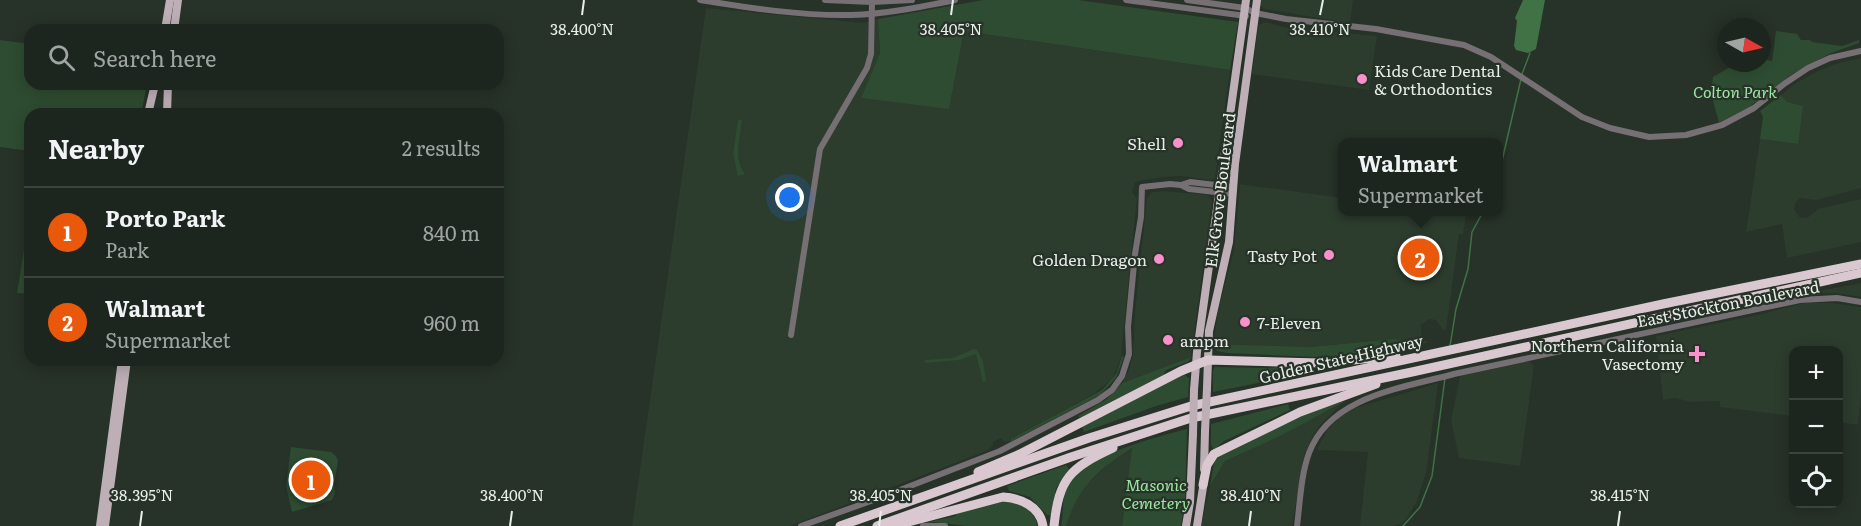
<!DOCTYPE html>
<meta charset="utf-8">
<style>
body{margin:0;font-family:Literata,serif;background:#252e27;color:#f1f3f6}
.controls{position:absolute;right:18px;bottom:18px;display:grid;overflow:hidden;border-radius:12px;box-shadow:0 3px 15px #0003}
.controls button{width:54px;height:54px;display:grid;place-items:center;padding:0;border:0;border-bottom:2px solid #3b433c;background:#1d261e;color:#f1f3f6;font:30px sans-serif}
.compass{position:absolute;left:1717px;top:18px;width:54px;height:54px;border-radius:50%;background:#1d261e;box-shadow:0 3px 15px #0003;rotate:98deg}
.you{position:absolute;left:790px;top:198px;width:21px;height:21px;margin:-15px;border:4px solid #fff;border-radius:50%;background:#1a73e8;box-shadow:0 0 0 9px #1a73e833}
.badge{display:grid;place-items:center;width:39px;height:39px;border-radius:50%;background:#ea580c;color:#fff;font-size:20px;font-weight:700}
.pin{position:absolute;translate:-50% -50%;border:3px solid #fff;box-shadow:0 2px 6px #0006}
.popup{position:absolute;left:1338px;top:138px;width:165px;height:78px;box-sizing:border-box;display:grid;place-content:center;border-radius:12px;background:#1d261e;filter:drop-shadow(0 2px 4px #0005);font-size:20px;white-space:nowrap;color:#a0a5a4}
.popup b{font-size:22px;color:#f1f3f6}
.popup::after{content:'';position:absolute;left:50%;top:100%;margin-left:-12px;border:12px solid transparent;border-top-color:#1d261e}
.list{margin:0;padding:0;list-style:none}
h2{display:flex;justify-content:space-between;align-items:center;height:78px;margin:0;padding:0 24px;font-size:26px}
h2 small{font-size:20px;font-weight:400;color:#a0a5a4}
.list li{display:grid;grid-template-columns:39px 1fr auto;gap:18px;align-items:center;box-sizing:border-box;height:90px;padding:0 24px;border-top:2px solid #3b433c}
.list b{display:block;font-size:22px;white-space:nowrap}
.list p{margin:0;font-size:20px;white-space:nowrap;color:#a0a5a4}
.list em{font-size:20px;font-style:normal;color:#a0a5a4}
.icon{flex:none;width:33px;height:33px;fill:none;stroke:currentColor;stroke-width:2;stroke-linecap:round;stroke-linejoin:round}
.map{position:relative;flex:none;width:1861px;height:526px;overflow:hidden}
.search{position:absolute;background:#1d261e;box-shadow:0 3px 15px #0003;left:24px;top:24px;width:480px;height:66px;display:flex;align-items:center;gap:15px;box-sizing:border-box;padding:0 21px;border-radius:18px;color:#a0a5a4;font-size:22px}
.panel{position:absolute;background:#1d261e;box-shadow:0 3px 15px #0003;left:24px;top:108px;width:480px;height:258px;border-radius:18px}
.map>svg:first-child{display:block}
.built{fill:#2c3c2d}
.green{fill:#2e4c31}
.water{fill:#407246}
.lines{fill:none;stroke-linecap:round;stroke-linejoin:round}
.stream{stroke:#407246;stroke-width:1.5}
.minor{stroke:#766f73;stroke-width:6}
.major{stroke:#beafb7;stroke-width:8}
.highway{stroke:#dac8d1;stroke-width:9}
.major-bridge{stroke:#beafb7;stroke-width:8}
.ticks{fill:none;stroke:#e7eee8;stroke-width:2}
.poi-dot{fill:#f890cb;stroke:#273228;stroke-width:2}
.labels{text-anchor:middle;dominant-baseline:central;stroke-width:4.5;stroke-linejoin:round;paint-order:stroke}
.poi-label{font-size:16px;fill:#e7eee8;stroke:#273228;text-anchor:end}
.park-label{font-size:16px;font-style:italic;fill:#9ce6a2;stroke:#273228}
.street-label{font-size:16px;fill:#e7eee8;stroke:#273228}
.ticks-label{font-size:15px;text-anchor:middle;fill:#e7eee8;stroke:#273228;stroke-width:4.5;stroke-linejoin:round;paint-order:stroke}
</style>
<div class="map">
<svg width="1861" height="526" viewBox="0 0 1861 526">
<rect width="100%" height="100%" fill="#273228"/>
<g class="built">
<polygon points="1260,0 1353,0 1350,23 1264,9 1260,5"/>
<polygon points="706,8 863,23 878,19 880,53 862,98 949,108 964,31 1230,70 1215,178 1210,180 1181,176 1163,177 1135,182 1132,192 1137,198 1121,357 1113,378 1095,393 1009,441 1005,442 1001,438 993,442 993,445 989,450 790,526 632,526"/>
<polygon points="1265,22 1284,27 1377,36 1369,90 1252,74 1258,28 1259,25"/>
<polygon points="1861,58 1861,188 1816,200 1800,198 1796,202 1794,209 1799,217 1807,218 1818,209 1861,199 1861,242 1787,258 1782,224 1746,232 1760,139 1798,144 1787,102 1781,95 1796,83 1820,70 1839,63"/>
<polygon points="1240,184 1342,198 1342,212 1443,212 1466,215 1463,234 1459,234 1446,330 1443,330 1436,320 1429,319 1421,325 1422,341 1393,339 1310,347 1213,344 1219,307 1234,250"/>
<polygon points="1163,191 1208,195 1212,201 1191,357 1122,383 1129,370 1133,355 1135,311 1147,198 1152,192"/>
<polygon points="1861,283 1861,297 1835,293 1818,293 1818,291"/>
<polygon points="1804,303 1831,303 1861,307 1861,394 1858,425 1839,422 1838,350 1794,350 1793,416 1720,407 1720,401 1691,402 1675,398 1663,400 1656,336 1762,314"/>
<polygon points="1529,361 1534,366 1520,466 1459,458 1451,421 1460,376"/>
<polygon points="1438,383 1426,473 1417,501 1406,519 1400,524 1392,526 1360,526 1368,452 1317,450 1321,441 1328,429 1340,417 1355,408"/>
<polygon points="1342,404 1320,425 1313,436 1304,455 1292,526 1201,526 1210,486 1225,461"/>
<polygon points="1133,448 1122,526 1066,526 1073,505 1085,485 1110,463"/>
</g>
<g class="green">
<polygon points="983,0 1078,0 1238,22 1230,70 964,31 949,109 861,98 880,53 878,19"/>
<polygon points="1776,31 1797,34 1801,40 1810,40 1812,42 1842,46 1859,40 1859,43 1829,54 1809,65 1791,75 1749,107 1719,123 1711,93 1713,77 1737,63 1762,63 1762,59 1772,61"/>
<polygon points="0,40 30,44 30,84 147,84 141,114 30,114 30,151 0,147"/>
<polygon points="1781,95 1787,102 1803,106 1798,144 1760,139 1763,117 1760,111"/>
<path d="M738 120H742C740 138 733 159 745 174L738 176 733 154Z"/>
<polygon points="30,213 30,294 17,293"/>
<polygon points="1393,339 1429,342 1336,356 1316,357 1227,353 1217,351 1213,344 1310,347"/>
<polygon points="974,349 977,350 983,361 986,381 983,382 976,354 959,360 925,363 925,360 953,358"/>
<polygon points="1122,356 1124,357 1116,378 1100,395 1010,442 1011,439 1102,390 1116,374"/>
<polygon points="1191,357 1188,362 1166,370 1163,375 1080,418 1078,416 1107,399 1122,383"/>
<polygon points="1289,366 1312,366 1313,372 1213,392 1213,370 1215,367 1267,368"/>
<polygon points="1183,374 1189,378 1188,397 1156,406 1084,432 1082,427"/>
<polygon points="1346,401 1280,436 1225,461 1210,486 1215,457 1314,410"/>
<polygon points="1288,404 1290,410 1224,441 1214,450 1211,445 1211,424"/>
<path d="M1187 429 1185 500 1181 526H1122L1132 448C1097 471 1079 485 1066 526H1061C1064 511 1061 500 1068 486 1083 455 1156 437 1187 429Z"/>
<polygon points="291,447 331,452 336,456 338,461 334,484 335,493 332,500 292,512 286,486"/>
<polygon points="1066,465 1069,469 1056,488 1052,515 1047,515 1030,497 1009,491 1007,486"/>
<path d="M1006 501C1023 504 1033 509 1038 526H966L933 522 909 526 956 516V513Z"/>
</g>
<polygon class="water" points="1523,0 1545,0 1536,49 1528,53 1516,50 1514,46 1517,21 1515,18"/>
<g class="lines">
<g class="stream">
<polyline points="1522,74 1530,53"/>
<polyline points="1498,178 1521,79"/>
<polyline points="1450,346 1456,309 1468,269 1472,232 1483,212"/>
<polyline points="1403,526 1420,507 1432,476 1445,378"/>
</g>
<g class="minor">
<path d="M700 0C750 8 801 16 851 15 886 14 921 7 955 0"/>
<polyline points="825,0 872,2 912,0"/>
<polyline points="1126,0 1246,16"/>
<polyline points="1187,0 1245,8 1255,13 1286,19 1376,29 1464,45 1491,57 1582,117 1610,128 1649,137 1686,135 1722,125 1754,108 1784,84 1808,68 1830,58 1861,51"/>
<polyline points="1181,185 1190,182 1233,187"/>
<polyline points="791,335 820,149 867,68 871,54 872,2"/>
<polyline points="801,526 882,497 1000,451 1098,400 1112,390 1122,376 1129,354 1128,327 1135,254 1141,217 1142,187 1170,184 1181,185 1189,189 1233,194"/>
<polyline points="923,526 945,526"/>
<path d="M1297 526C1300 502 1301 475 1309 453 1330 396 1403 388 1454 374L1800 300 1837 298 1861 302"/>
</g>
<g class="major">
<polyline points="165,30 170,0"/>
<polyline points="174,30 178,0"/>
<polyline points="148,114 155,84"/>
<polyline points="167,114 168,84"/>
<polyline points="1207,388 1209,331 1229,242 1235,164 1257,0"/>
<polyline points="1194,390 1197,352 1246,0"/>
<polyline points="1204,469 1205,431"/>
<polyline points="100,526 122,360"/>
<polyline points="105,526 127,360"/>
<polyline points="1186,526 1190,502 1193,434"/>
<polyline points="1197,526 1204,481"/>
</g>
<g class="highway">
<polyline points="978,472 1020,454 1181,371 1208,360 1320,363 1396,356"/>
<polyline points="1203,485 1207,465 1214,454 1300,412 1376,384"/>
<polyline points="840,526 1089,438 1191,406 1663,304 1861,264"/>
<polyline points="877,526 1071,457 1191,418 1412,372 1861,273"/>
<path d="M893 526 1003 497C1020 498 1040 506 1043 526"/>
<path d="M1054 526C1059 478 1070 468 1113 448"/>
</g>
<g class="major-bridge">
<polyline points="1205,431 1207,388"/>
<polyline points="1193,434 1194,390"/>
</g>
</g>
<path class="ticks" d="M582 15 584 0M951 15 953 0M1320 15 1323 0M140 526 142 511M510 526 512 511M879 526 881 511M1249 526 1251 511M1618 526 1620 511"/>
<g class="poi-dot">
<circle cx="1362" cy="79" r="6"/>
<circle cx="1178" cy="143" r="6"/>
<circle cx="1329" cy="255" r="6"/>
<circle cx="1159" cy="259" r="6"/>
<circle cx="1245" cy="322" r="6"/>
<circle cx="1168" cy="340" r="6"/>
<path d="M1694 345h6v6h6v6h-6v6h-6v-6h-6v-6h6z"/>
</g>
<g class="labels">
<g class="poi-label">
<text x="1374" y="70" text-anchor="start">Kids Care Dental<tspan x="1374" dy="18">&amp; Orthodontics</tspan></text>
<text x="1166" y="143">Shell</text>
<text x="1317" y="255">Tasty Pot</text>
<text x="1147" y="259">Golden Dragon</text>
<text x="1257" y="322" text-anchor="start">7-Eleven</text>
<text x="1180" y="340" text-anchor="start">ampm</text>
<text x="1684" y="345">Northern California<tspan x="1684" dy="18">Vasectomy</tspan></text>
</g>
<g class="park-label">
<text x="1735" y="91">Colton Park</text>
<text x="1156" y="484">Masonic<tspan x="1156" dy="18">Cemetery</tspan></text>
</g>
<g class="street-label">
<text transform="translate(1219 190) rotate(-83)">Elk Grove Boulevard</text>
<text transform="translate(1728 303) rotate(-11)">East Stockton Boulevard</text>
<text transform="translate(1341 358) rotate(-13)">Golden State Highway</text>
</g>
</g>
<g class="ticks-label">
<text x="582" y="35">38.400°N</text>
<text x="951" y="35">38.405°N</text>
<text x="1320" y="35">38.410°N</text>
<text x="142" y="501">38.395°N</text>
<text x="512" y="501">38.400°N</text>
<text x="881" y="501">38.405°N</text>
<text x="1251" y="501">38.410°N</text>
<text x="1620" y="501">38.415°N</text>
</g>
</svg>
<div class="controls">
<button>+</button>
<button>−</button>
<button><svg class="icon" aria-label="locate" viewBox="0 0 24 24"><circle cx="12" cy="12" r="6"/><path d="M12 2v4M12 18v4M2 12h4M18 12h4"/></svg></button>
</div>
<svg class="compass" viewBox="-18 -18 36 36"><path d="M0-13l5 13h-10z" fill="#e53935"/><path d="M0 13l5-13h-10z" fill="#a0a5a4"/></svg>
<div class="you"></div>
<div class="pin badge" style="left:311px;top:480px">1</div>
<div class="pin badge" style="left:1420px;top:258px">2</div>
<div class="popup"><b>Walmart</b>Supermarket</div>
<div class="search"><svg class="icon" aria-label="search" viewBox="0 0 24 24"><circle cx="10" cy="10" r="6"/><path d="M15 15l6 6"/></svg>Search here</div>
<section class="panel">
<h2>Nearby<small>2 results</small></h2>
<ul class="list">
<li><span class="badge">1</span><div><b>Porto Park</b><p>Park</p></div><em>840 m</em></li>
<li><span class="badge">2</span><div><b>Walmart</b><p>Supermarket</p></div><em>960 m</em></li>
</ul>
</section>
</div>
